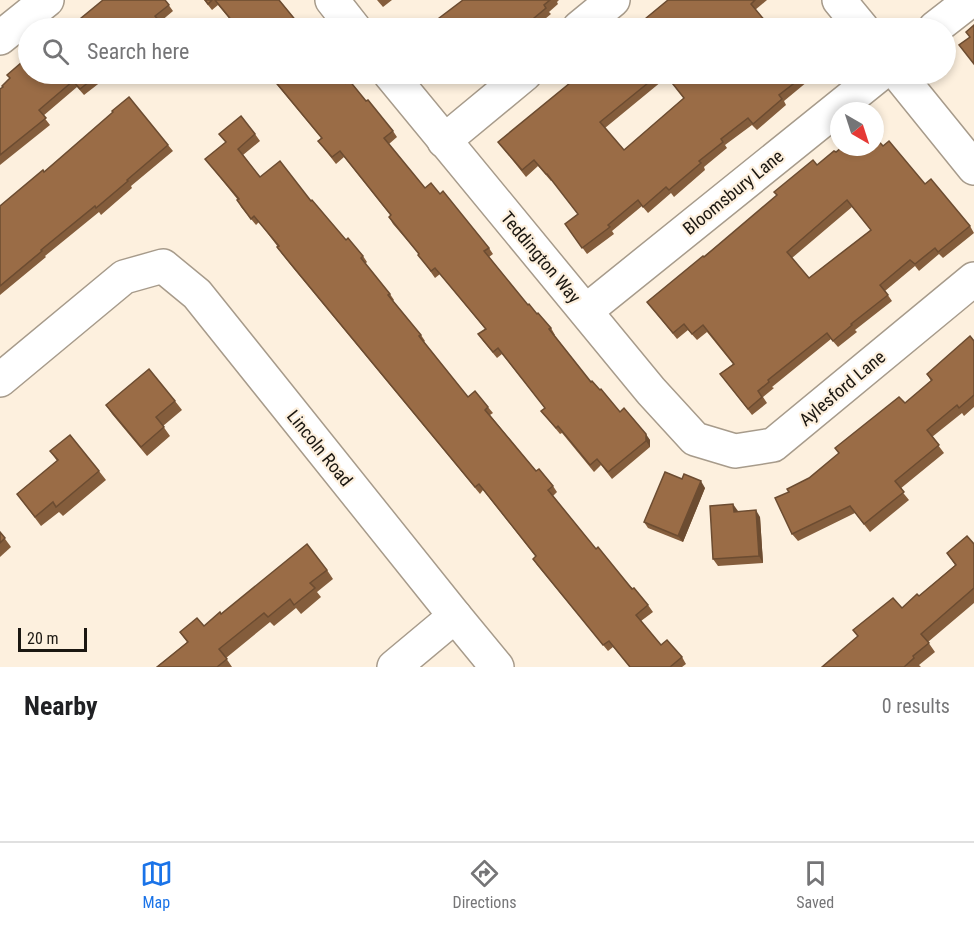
<!DOCTYPE html>
<style>
body{margin:0;font-family:"Roboto Condensed",sans-serif;background:#f6f6f6;color:#202124}
.compass{position:absolute;left:830px;top:102px;width:54px;height:54px;border-radius:50%;background:#fff;box-shadow:0 3px 9px #0003;rotate:141deg}
.scale{position:absolute;left:18px;bottom:15px;width:69px;box-sizing:border-box;padding-left:6px;border:3px solid #1b1711;border-top:0;font-size:16px;line-height:21px;white-space:nowrap;color:#1b1711;-webkit-text-stroke:4px #fdf0de;paint-order:stroke}
.list{margin:0;padding:0;list-style:none}
h2{display:flex;justify-content:space-between;align-items:center;height:78px;margin:0;padding:0 24px;font-size:26px}
h2 small{font-size:20px;font-weight:400;color:#757577}
.icon{flex:none;width:33px;height:33px;fill:none;stroke:currentColor;stroke-width:2;stroke-linecap:round;stroke-linejoin:round}
.map{position:relative;flex:none;width:974px;height:667px;overflow:hidden}
.search{position:absolute;background:#fff;box-shadow:0 3px 9px #0003;left:18px;right:18px;top:18px;height:66px;display:flex;align-items:center;gap:15px;box-sizing:border-box;padding:0 21px;border-radius:33px;color:#757577;font-size:22px}
.sheet{height:174px;background:#fff}
nav{display:flex;justify-content:space-around;align-items:center;box-sizing:border-box;height:84px;border-top:2px solid #e0e0e0;background:#fff;font-size:16px;color:#757577}
nav a{display:grid;justify-items:center;gap:3px}
nav .on{color:#1a73e8}
.map>svg:first-child{display:block}
.lines{fill:none;stroke-linecap:round;stroke-linejoin:round}
.minor-casing{stroke:#a79b8b;stroke-width:36}
.minor{stroke:#fff;stroke-width:33}
.wall{fill:#845d3c;fill-rule:evenodd}
.shaded-wall{fill:#6c4c31}
.building{fill:#9a6c46;stroke:#6c4c31;stroke-width:1.5;fill-rule:evenodd}
.labels{text-anchor:middle;dominant-baseline:central;stroke-width:4.5;stroke-linejoin:round;paint-order:stroke}
.street-label{font-size:18px;fill:#1b1711;stroke:#fdf0de}
</style>
<div class="map">
<svg width="974" height="667" viewBox="0 0 974 667">
<rect width="100%" height="100%" fill="#fdf0de"/>
<g class="lines">
<defs>
<g id="minor">
<polyline points="332,0 354,28"/>
<polyline points="839,0 862,28"/>
<polyline points="579,28 613,0"/>
<polyline points="935,28 971,0"/>
<polyline points="0,38 47,0"/>
<polyline points="390,74 651,391 695,439 735,451 773,445 974,279"/>
<polyline points="898,74 974,168"/>
<polyline points="444,141 525,74"/>
<polyline points="586,311 880,74"/>
<polyline points="0,380 124,277 163,266 197,294 455,616 497,667"/>
<polyline points="394,667 455,616"/>
</g>
</defs>
<use href="#minor" class="minor-casing"/>
<use href="#minor" class="minor"/>
</g>
<g class="wall">
<polygon points="165,0 173,11 160,22 165,28 69,28"/>
<polygon points="204,0 279,0 302,28 237,28 218,5 212,10"/>
<polygon points="377,0 392,0 383,7"/>
<polygon points="463,0 559,0 557,2 558,4 549,12 551,14 534,28 426,28"/>
<polygon points="668,0 767,0 755,10 634,28"/>
<polygon points="28,74 111,74 84,95 77,87 43,116 50,125 0,165 0,89"/>
<polygon points="268,74 339,74 346,83 366,101 393,131 397,137 389,144 425,188 440,194 489,248 493,254 489,257 528,305 551,328 555,335 554,335 591,382 620,412 650,440 650,447 612,479 601,465 594,472 562,433 560,434 546,417 541,411 545,408 502,354 497,358 483,341 478,334 485,329 440,274 435,278 423,261 419,254 393,224 389,217 391,216 344,157 336,164 318,141 321,138"/>
<polygon points="439,74 471,74 458,84 454,79 448,84"/>
<path d="M581 74H810L813 77 784 101 786 105 757 130 752 125 725 145 727 148 704 167 705 170 674 197 671 193 648 213 642 206 612 231 614 234 587 254 565 224 578 214 552 180 551 181 538 166 526 177 498 142ZM667 77 684 98 624 150 605 128Z"/>
<polygon points="219,134 255,134 260,141 243,155 260,177 311,201 346,240 363,256 367,262 365,264 390,294 394,300 393,301 421,335 425,341 424,342 468,397 488,407 493,413 490,415 536,471 553,486 557,492 553,496 596,549 648,605 653,612 641,621 661,645 682,657 686,664 682,667 630,667 613,647 608,651 537,565 533,559 536,557 483,490 480,494 294,269 282,254 277,247 278,247 259,222 256,225 241,207 238,200 210,165 205,159 226,142"/>
<polygon points="168,145 173,151 131,186 132,188 101,215 99,212 45,256 46,257 0,295 0,206 44,172"/>
<path d="M883 146 925 184 970 226 974 233 943 258 939 254 919 271 915 266 885 291 892 301 855 330 857 332 838 347 831 339 772 387 774 388 763 397 767 403 752 415 720 374 733 364 707 332 697 340 688 330 677 339 647 302 817 165 836 152ZM852 207 871 230 809 278 792 258Z"/>
<polygon points="974,341 974,407 964,416 962,413 932,437 944,453 900,489 909,500 870,532 855,513 798,541 792,534 789,492 809,478 905,403 931,381 927,374"/>
<polygon points="175,401 182,410 163,426 170,436 147,456 112,414 106,405"/>
<polygon points="50,451 99,471 106,480 63,516 59,512 41,526 17,494 57,461"/>
<polygon points="682,479 705,488 683,542 648,528 644,522"/>
<polygon points="738,511 738,512 760,517 763,563 718,566 713,559"/>
<polygon points="0,532 11,547 0,557"/>
<polygon points="974,544 974,603 928,642 935,652 919,665 921,667 822,667 858,637 853,630 902,608 919,596 955,565 947,553"/>
<polygon points="327,570 333,579 317,592 321,597 301,614 296,608 274,626 270,622 226,658 232,667 157,667 187,642 180,632 204,626 221,614"/>
</g>
<g class="shaded-wall">
<polygon points="646,434 650,440 650,447 646,441"/>
<polygon points="701,481 705,488 683,542 678,536"/>
<polygon points="733,504 738,511 738,518 734,512"/>
<polygon points="756,510 760,517 763,563 759,556"/>
</g>
<g class="building">
<polygon points="103,0 165,0 169,5 155,16 161,23 155,28 69,28"/>
<polygon points="205,0 212,0 208,4"/>
<polygon points="215,0 279,0 302,28 238,28"/>
<polygon points="463,0 550,0 544,5 546,8 522,28 426,28"/>
<polygon points="668,0 755,0 751,4 771,28 628,28 632,25 634,28"/>
<polygon points="974,25 974,64 959,45 970,37 966,32"/>
<polygon points="28,57 28,74 99,74 80,89 73,81 39,110 46,118 0,155 0,89 3,87 2,86 10,78 7,75"/>
<polygon points="269,74 339,74 346,83 349,80 366,101 368,100 393,131 384,138 425,188 431,183 440,194 443,191 489,248 484,251 528,305 529,304 537,314 538,313 551,328 549,329 591,382 592,381 600,390 601,389 620,412 624,408 646,434 646,441 608,472 597,459 590,465 558,426 556,428 541,411 545,408 498,348 493,352 478,334 486,329 435,268 431,271 418,255 419,254 389,217 391,215 340,151 332,157 318,141 322,138"/>
<polygon points="440,74 449,74 444,78"/>
<polygon points="450,74 459,74 453,78"/>
<polygon points="581,74 659,74 600,122 624,150 684,98 665,74 806,74 779,95 782,99 753,124 748,118 721,139 723,142 699,161 701,163 669,190 666,187 643,207 638,200 608,225 610,227 582,248 565,224 578,214 547,174 546,174 534,160 522,170 498,142"/>
<polygon points="129,97 168,145 127,180 128,181 96,208 95,206 41,250 42,251 0,286 0,206 43,170 44,172 113,112 112,111"/>
<polygon points="241,116 255,134 238,149 260,177 280,161 311,201 312,200 346,240 348,238 363,256 361,258 390,294 388,295 421,335 419,336 468,397 475,391 488,407 485,410 536,471 539,469 553,486 548,490 596,549 598,547 632,589 634,588 648,605 636,615 661,645 667,640 682,657 670,667 630,667 609,641 603,645 533,559 536,556 479,484 475,487 290,263 277,247 279,246 254,216 251,219 237,200 239,199 205,159 226,142 219,134"/>
<path d="M875 137 883 146 889 141 925 184 931 179 970 226 938 252 935 248 915 264 910 260 880 285 888 295 851 324 852 325 833 341 827 333 768 380 769 382 758 391 762 397 748 409 720 374 734 364 703 325 692 334 684 324 673 333 647 302 703 256 704 257 777 195 774 192 813 160 817 165 834 151 836 152 842 147H875ZM847 200 871 230 809 278 787 252Z"/>
<polygon points="970,336 974,341 974,395 959,408 957,405 927,430 939,445 895,481 904,492 864,524 850,506 792,534 775,498 789,492 787,489 809,478 839,453 835,448 899,397 905,403 932,380 927,374"/>
<polygon points="149,369 175,401 156,417 164,427 141,447 106,405"/>
<polygon points="70,435 99,471 56,507 53,502 35,517 17,494 58,460 50,451"/>
<polygon points="665,472 682,479 684,474 701,481 678,536 644,522"/>
<polygon points="733,504 734,512 756,510 759,556 713,559 710,506"/>
<polygon points="0,532 5,538 0,543"/>
<polygon points="967,536 974,544 974,588 921,634 929,643 913,656 914,658 904,667 822,667 858,636 853,630 893,598 902,608 917,594 919,596 956,565 947,553"/>
<polygon points="307,544 327,570 310,583 315,588 294,605 290,599 268,617 264,613 219,649 227,659 217,667 157,667 188,642 180,632 197,618 204,626 220,612 221,614"/>
</g>
<g class="labels">
<g class="street-label">
<text transform="translate(733 192) rotate(-39)">Bloomsbury Lane</text>
<text transform="translate(541 257) rotate(50)">Teddington Way</text>
<text transform="translate(842 388) rotate(-40)">Aylesford Lane</text>
<text transform="translate(320 448) rotate(51)">Lincoln Road</text>
</g>
</g>
</svg>
<svg class="compass" viewBox="-18 -18 36 36"><path d="M0-13l5 13h-10z" fill="#e53935"/><path d="M0 13l5-13h-10z" fill="#757577"/></svg>
<div class="scale">20 m</div>
<div class="search"><svg class="icon" aria-label="search" viewBox="0 0 24 24"><circle cx="10" cy="10" r="6"/><path d="M15 15l6 6"/></svg>Search here</div>
</div>
<section class="sheet">
<h2>Nearby<small>0 results</small></h2>
<ul class="list">
</ul>
</section>
<nav>
<a class="on"><svg class="icon" aria-label="map" viewBox="0 0 24 24"><path d="M3 6l6-2 6 2 6-2v14l-6 2-6-2-6 2zM9 4v14M15 6v14"/></svg>Map</a>
<a><svg class="icon" aria-label="directions" viewBox="0 0 24 24"><path d="M12 3l9 9-9 9-9-9zM9 14v-3h6M13 9l2 2-2 2"/></svg>Directions</a>
<a><svg class="icon" aria-label="saved" viewBox="0 0 24 24"><path d="M7 4h10v16l-5-4-5 4z"/></svg>Saved</a>
</nav>
